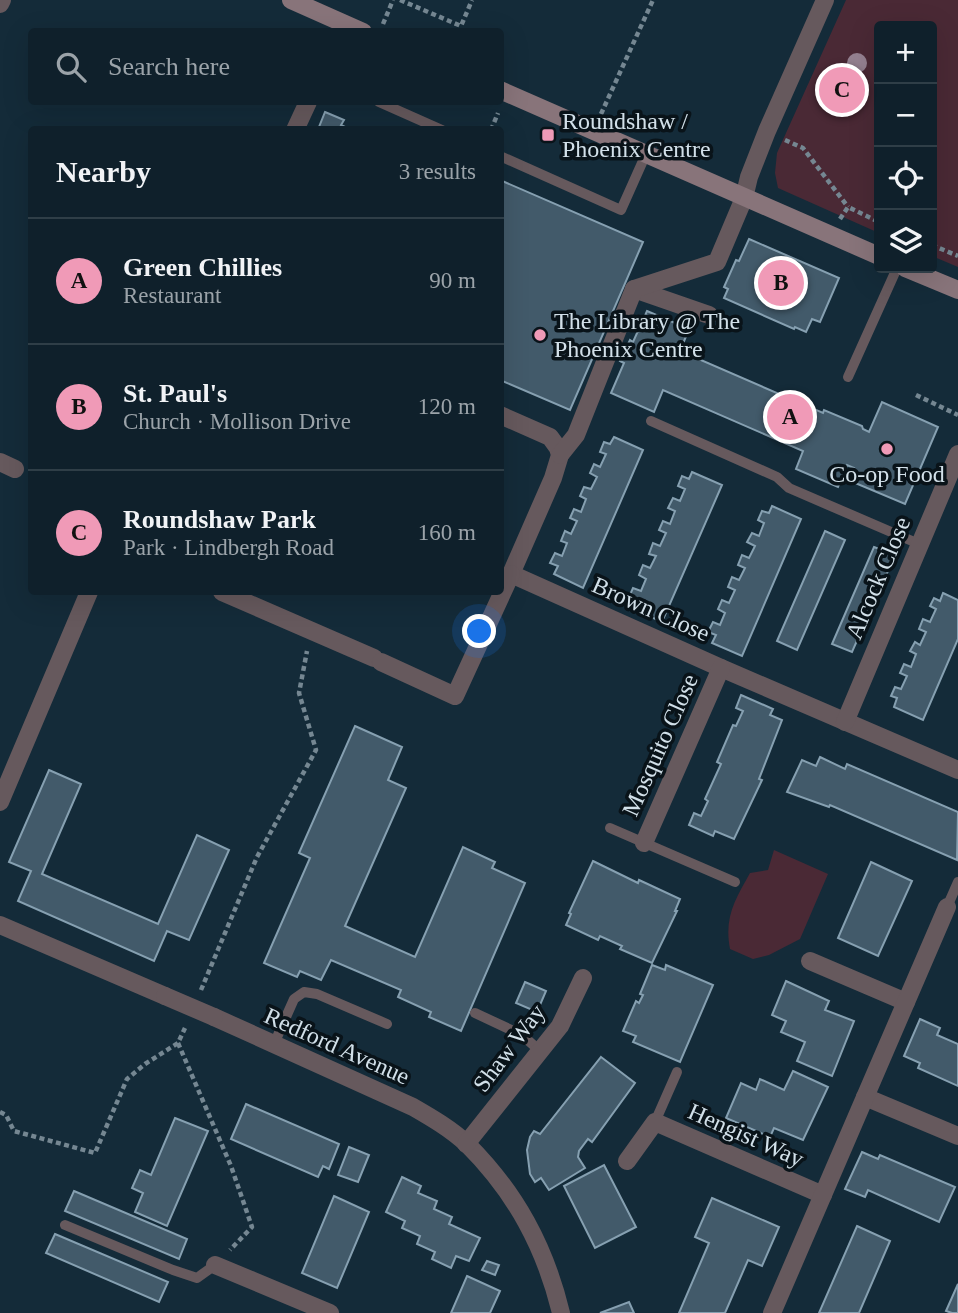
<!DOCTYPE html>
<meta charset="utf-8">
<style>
body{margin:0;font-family:"Times New Roman",serif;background:#182833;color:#f1f3f6}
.controls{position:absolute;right:21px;top:21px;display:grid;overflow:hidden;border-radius:7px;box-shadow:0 7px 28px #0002}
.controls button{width:63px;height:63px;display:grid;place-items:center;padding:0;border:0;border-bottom:2px solid #2f3e47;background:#0f202b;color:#f1f3f6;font:35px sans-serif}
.you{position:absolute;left:480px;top:632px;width:24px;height:24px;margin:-18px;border:5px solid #fff;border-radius:50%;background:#1a73e8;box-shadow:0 0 0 10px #1a73e833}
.badge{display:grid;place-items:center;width:46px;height:46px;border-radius:50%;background:#f09ab7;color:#111;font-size:23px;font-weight:700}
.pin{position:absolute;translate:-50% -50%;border:4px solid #fff;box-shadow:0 2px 7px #0006}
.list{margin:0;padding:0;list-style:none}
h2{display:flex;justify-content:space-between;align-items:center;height:91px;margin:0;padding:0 28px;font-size:30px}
h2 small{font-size:23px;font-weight:400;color:#9ba3a9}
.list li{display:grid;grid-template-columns:46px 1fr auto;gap:21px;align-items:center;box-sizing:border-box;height:126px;padding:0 28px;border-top:2px solid #2f3e47}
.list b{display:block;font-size:26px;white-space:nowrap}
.list p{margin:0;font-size:23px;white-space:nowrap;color:#9ba3a9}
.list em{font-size:23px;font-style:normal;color:#9ba3a9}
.icon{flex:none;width:38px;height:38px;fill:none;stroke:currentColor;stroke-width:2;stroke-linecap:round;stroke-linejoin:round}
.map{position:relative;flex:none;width:958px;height:1313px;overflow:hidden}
.search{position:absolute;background:#0f202b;box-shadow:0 7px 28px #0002;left:28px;top:28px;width:476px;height:77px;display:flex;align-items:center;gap:18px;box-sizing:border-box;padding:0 24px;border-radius:7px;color:#9ba3a9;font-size:26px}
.panel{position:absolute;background:#0f202b;box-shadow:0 7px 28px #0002;left:28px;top:126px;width:476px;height:469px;border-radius:7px}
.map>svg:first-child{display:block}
.green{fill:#4a2935}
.building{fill:#425a6a;stroke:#86a0b1;stroke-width:2}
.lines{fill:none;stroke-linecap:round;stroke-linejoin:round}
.path{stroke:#758792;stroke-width:4.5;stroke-dasharray:5 3.5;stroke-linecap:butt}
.lane{stroke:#66595d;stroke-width:10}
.street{stroke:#66595d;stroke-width:18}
.secondary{stroke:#88747a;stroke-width:18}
.street-bridge{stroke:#66595d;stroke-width:18}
.tree{fill:#948190}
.poi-dot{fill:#f09ab7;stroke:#091319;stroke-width:2.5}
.labels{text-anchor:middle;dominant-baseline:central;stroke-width:7;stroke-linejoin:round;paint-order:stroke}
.poi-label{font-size:24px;fill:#d2e0e9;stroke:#091319;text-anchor:start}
.street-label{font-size:24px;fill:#d2e0e9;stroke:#091319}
</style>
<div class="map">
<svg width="958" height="1313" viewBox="0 0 958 1313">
<rect width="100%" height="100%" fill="#142b39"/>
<g class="green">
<polygon points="846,0 958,0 958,267 932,256 932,26 879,26 879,233 778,188 775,173 777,153"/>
<path d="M774 850 828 874 800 939 769 955 753 959 730 949C724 917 735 900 750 873L768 870Z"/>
</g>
<g class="building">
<polygon points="325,112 344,120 341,125 351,130 325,130 319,127"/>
<polygon points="500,180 643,242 570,410 500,380"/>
<polygon points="749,239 839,278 820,322 812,319 806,332 795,327 794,329 724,298 728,289 724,287 736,260 739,261"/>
<polygon points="647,311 689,329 680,351 823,413 824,410 862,426 863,429 869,432 882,402 938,427 905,504 848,480 854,468 847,465 838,487 796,469 803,451 663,390 654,412 611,393 624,363 620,361 630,340 633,342"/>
<polygon points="614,437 643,450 583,588 554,574 558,566 550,563 555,553 562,556 567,543 561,541 565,531 571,534 577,521 570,518 574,509 581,512 586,499 580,496 584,487 591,489 597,477 590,473 594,464 600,467 606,454 600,452 604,442 610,444"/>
<polygon points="692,472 722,485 662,622 633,609 636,600 629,597 633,588 641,591 646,579 639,575 643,565 650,568 656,556 649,554 653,543 660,546 666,533 659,530 663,521 670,524 675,511 668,508 673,498 680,501 685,489 678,486 682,476 689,479"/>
<polygon points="772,506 801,519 742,656 712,643 716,635 708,632 713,622 720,625 725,613 718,609 722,600 729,603 735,590 728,587 732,577 739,580 745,568 738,565 742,555 749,558 755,546 747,542 752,533 759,536 764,523 758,520 762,511 769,513"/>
<polygon points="825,531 845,540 797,650 777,641"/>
<polygon points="874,547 895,555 852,652 832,644"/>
<polygon points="943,593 958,600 958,639 923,720 894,707 897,698 891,696 895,687 901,689 907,676 900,673 904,664 911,667 916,654 910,651 915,642 920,645 926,632 919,629 923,619 930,622 936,609 930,606 934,598 940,601"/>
<polygon points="741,695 773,709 770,715 782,720 759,779 762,780 734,839 715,831 713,836 689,825 694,813 701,816 708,801 705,799 721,764 717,762 733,725 736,726 743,711 736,708"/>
<polygon points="355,726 402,747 388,780 406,788 345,926 415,957 463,847 495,862 492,868 525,883 461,1031 429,1017 431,1012 398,997 401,990 331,960 321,980 300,971 297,977 264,963 310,858 299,853"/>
<polygon points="820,757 845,769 847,764 958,812 957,860 830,805 829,807 787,792 802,760 816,766"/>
<polygon points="49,770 81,784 42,874 158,924 197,835 229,850 189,940 167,931 154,961 18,901 31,871 9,862"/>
<polygon points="593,861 638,883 639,880 680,899 675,911 677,911 652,963 620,949 622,946 600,936 598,940 566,925 571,914 569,913"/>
<polygon points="871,862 912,881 878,956 838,938"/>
<polygon points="652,965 665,970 666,965 713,985 680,1062 633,1042 636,1036 623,1031 636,1001 639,1003 643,995 640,994"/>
<polygon points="786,981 829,1001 825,1010 854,1021 832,1076 797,1061 805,1042 781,1032 786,1021 772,1015"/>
<polygon points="525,982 546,991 537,1012 516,1003"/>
<polygon points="920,1019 940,1028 937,1035 958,1044 958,1086 918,1068 920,1063 904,1056"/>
<polygon points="601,1057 635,1083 592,1142 588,1139 579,1151 578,1157 585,1168 549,1190 541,1178 535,1182 530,1174 527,1150 530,1137 534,1131 540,1134"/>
<polygon points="793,1071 828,1087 803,1140 774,1128 770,1137 726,1118 741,1083 756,1090 760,1079 784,1090"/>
<polygon points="246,1104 339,1144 329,1169 323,1166 318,1177 231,1139"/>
<polygon points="175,1118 208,1131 167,1226 135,1212 143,1193 132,1188 140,1170 151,1175"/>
<polygon points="349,1147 369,1155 358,1182 338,1175"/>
<polygon points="862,1152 878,1159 880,1155 955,1187 939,1222 868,1190 865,1197 845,1189"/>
<polygon points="604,1165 636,1227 595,1248 564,1186"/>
<polygon points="402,1177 421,1186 418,1193 437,1201 434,1209 452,1217 449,1224 480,1238 469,1261 456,1256 451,1268 432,1259 435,1252 417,1244 420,1236 402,1228 405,1221 386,1212"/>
<polygon points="74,1191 187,1239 179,1259 65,1211"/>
<polygon points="334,1196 369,1212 337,1288 302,1273"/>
<polygon points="712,1198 779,1227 762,1266 748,1260 725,1313 679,1313 709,1243 695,1237"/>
<polygon points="857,1226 890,1241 859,1313 819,1313"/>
<polygon points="55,1234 168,1282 159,1302 46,1253"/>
<polygon points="487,1261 499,1265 495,1275 482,1270"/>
<polygon points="467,1276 500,1291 490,1313 451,1313"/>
<polygon points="958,1284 958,1313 952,1313 946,1311"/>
<polygon points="629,1302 634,1313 600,1313"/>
</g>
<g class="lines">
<g class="path">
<polyline points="400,0 461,26 472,0"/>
<polyline points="383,24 393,0"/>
<polyline points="601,114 653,0"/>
<polyline points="491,130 498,113"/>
<polyline points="785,140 803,148 848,207"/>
<polyline points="840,219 848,207 879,222"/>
<polyline points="932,245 958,256"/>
<polyline points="916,395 958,415"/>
<polyline points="201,990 257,857 316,750 299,693 307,651"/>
<polyline points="178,1043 231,1166 252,1227 230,1250"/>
<polyline points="0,1112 6,1115 14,1131 95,1153 127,1079 145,1064 178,1043 185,1028"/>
</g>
<g class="lane">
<polyline points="379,102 442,130"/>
<polyline points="500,156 621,210 646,154"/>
<polyline points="848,377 897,268"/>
<polyline points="651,421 777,477 789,488 919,544"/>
<polyline points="610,828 735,882"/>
<polyline points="947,907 958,882"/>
<polyline points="475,1013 522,1035 540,1051"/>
<polyline points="274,1044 294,999 304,992 317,994 387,1024"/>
<polyline points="655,1122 677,1072"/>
<polyline points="65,1225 173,1270 197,1278 215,1265"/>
</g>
<g class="street">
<polyline points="0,4 2,0"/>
<polyline points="295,130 308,102"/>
<polyline points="634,289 709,315"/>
<polyline points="500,415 550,437 558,448 560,455 553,478 511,574 721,668 958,770"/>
<polyline points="560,455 576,435 634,289 717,262 744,198 749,177 767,131 825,0"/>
<polyline points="0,462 15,469"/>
<polyline points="222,592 374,658"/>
<polyline points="381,662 455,696 511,574"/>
<polyline points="845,722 958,454"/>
<polyline points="0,802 89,592"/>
<polyline points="644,843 721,668"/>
<polyline points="0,925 165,996"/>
<polyline points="810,961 906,1002"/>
<path d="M214 1017 413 1107C432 1118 451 1129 467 1144 516 1193 545 1247 561 1313"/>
<polyline points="865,1097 958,1136"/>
<polyline points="466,1144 560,1026 583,978"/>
<polyline points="627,1161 655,1122 823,1195"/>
<polyline points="215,1265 330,1313"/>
<polyline points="772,1313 947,907"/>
</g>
<g class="secondary">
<polyline points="291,0 363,32"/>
<polyline points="500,90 879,256"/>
<polyline points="905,268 958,290"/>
</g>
<polyline class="street-bridge" points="165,996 214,1017"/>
</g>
<circle class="tree" cx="857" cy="63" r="10"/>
<g class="poi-dot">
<rect x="541" y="128" width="14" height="14" rx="3.5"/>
<circle cx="540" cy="335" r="7"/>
<circle cx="887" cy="449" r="7"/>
</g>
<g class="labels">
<g class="poi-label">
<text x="562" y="121">Roundshaw /<tspan x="562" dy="28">Phoenix Centre</tspan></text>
<text x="554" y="321">The Library @ The<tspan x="554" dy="28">Phoenix Centre</tspan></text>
<text x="887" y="474" text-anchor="middle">Co-op Food</text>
</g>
<g class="street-label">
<text transform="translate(878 578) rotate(-67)">Alcock Close</text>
<text transform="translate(651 609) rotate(24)">Brown Close</text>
<text transform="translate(660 745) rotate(-66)">Mosquito Close</text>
<text transform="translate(337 1046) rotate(24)">Redford Avenue</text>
<text transform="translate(509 1048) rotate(-53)">Shaw Way</text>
<text transform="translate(746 1135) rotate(24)">Hengist Way</text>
</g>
</g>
</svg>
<div class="controls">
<button>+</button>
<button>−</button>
<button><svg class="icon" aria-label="locate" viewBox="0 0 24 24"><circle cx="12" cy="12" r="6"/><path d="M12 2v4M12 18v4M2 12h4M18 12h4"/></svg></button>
<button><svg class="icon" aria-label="layers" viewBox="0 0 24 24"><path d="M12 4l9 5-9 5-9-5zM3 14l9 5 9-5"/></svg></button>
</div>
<div class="you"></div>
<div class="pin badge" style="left:790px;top:417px">A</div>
<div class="pin badge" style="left:781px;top:283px">B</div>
<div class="pin badge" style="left:842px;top:90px">C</div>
<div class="search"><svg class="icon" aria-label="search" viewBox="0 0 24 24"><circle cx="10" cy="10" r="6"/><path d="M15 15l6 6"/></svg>Search here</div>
<section class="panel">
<h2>Nearby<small>3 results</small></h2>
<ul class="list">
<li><span class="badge">A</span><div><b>Green Chillies</b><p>Restaurant</p></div><em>90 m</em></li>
<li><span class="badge">B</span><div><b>St. Paul's</b><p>Church · Mollison Drive</p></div><em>120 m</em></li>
<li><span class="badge">C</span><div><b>Roundshaw Park</b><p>Park · Lindbergh Road</p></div><em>160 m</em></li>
</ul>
</section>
</div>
